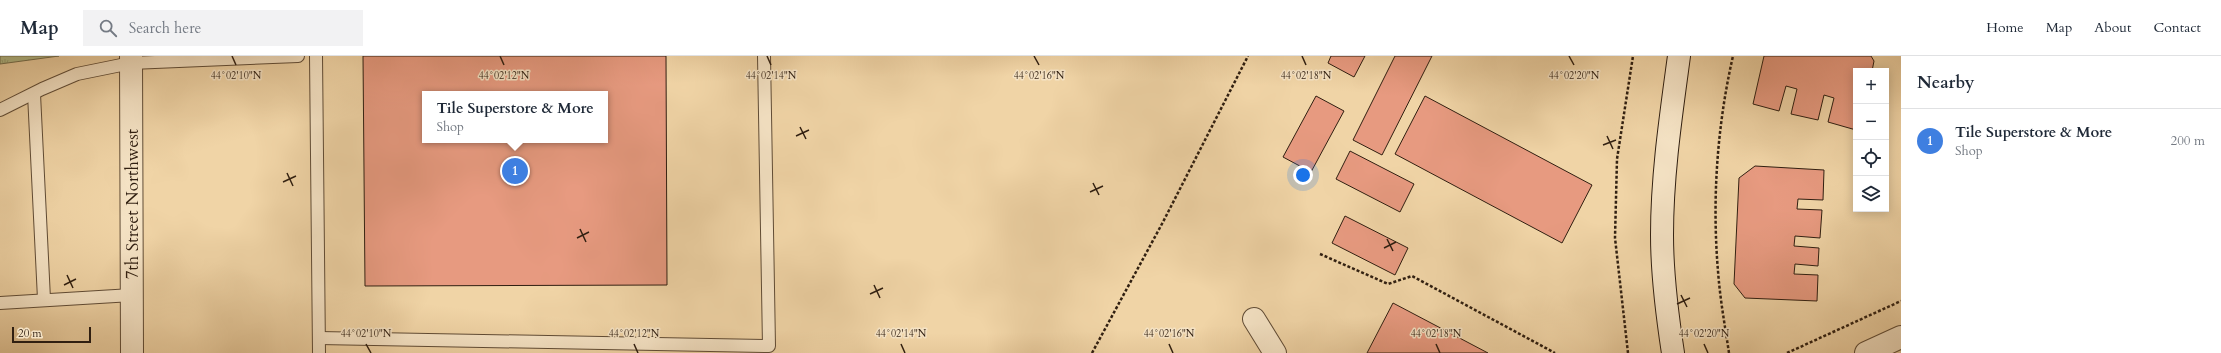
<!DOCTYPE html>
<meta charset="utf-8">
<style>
body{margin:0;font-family:Cardo,serif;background:#f2f2f3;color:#1f2937}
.controls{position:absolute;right:12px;top:12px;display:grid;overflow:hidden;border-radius:0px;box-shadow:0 2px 10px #0003}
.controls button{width:36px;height:36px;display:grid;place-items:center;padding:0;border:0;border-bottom:1px solid #e0e1e3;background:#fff;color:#1f2937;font:20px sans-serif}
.scale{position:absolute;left:12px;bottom:10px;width:79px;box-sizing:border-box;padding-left:4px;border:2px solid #301f11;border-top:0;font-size:11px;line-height:14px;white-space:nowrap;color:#301f11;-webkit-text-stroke:3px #f5e3c5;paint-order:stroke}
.you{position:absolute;left:1303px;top:119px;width:14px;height:14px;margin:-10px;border:3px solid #fff;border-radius:50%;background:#1a73e8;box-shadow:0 0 0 6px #1a73e833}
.badge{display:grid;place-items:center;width:26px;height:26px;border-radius:50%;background:#8f2418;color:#fff;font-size:13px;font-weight:700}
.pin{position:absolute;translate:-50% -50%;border:2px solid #fff;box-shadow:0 1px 4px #0006}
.popup{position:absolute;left:422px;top:35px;width:186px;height:52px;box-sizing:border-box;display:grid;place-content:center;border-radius:0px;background:#fff;filter:drop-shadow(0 1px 3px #0005);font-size:13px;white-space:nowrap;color:#747a83}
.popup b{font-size:15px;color:#1f2937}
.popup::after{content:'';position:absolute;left:50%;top:100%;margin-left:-8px;border:8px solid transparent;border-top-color:#fff}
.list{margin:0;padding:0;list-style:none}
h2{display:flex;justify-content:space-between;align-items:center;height:52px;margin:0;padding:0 16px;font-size:17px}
h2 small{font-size:13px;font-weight:400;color:#747a83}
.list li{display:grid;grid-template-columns:26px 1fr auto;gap:12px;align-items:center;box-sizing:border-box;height:64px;padding:0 16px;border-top:1px solid #e0e1e3}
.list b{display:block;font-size:15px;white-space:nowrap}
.list p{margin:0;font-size:13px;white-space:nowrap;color:#747a83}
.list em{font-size:13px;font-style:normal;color:#747a83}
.icon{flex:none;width:22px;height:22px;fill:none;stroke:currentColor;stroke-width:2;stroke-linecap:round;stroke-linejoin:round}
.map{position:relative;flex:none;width:1901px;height:297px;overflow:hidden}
header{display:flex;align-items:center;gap:24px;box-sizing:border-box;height:56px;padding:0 20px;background:#fff;border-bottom:1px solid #e0e1e3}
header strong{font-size:19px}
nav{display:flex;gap:22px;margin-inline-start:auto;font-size:14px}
.search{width:280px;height:36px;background:#f2f2f3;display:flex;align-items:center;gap:10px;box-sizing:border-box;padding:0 14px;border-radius:0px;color:#747a83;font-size:15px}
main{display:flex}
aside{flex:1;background:#fff}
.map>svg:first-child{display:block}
.grass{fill:url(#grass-tufts);stroke:#726e4e}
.building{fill:#e79a80;stroke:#301f11;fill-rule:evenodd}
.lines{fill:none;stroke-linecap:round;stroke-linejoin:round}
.service-casing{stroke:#604c36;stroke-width:14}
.minor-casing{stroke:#604c36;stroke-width:24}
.tertiary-casing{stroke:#604c36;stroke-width:24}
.secondary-casing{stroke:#301f11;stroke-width:24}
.path{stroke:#301f11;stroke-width:2.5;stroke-dasharray:3 2;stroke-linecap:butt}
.service{stroke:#f5e3c5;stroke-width:12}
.minor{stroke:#f5e3c5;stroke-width:22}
.tertiary{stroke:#f5e3c5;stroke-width:22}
.secondary{stroke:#f5e3c5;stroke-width:22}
.ticks{fill:none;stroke:#301f11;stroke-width:1.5}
.labels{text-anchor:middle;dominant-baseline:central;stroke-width:3;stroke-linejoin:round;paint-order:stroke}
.street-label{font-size:17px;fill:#301f11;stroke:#f5e3c5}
.ticks-label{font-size:10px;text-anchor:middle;fill:#301f11;stroke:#f5e3c5;stroke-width:3;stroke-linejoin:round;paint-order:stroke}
</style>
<header>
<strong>Map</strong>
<div class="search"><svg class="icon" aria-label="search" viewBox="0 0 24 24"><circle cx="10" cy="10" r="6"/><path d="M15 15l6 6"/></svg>Search here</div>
<nav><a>Home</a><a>Map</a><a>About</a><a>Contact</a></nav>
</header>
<main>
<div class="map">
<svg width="1901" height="297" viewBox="0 0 1901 297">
<defs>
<pattern id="grass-tufts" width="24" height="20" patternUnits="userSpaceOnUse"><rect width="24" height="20" fill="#b3be8c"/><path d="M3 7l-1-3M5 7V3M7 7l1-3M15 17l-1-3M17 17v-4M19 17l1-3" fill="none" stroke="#9aa378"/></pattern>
</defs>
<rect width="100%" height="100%" fill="#f0d4a6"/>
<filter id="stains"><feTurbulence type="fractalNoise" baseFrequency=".005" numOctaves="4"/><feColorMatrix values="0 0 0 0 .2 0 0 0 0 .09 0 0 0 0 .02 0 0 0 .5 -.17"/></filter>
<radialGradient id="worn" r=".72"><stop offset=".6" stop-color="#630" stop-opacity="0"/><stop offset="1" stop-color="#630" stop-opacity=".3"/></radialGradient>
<polygon class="grass" points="0,0 59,0 0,8"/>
<g class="building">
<path d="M363 0H666L667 229 365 230ZM425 38H605V84H425Z"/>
<polygon points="1331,0 1365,0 1354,21 1328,7"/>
<polygon points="1395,0 1432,0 1382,99 1353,84"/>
<polygon points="1764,0 1871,0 1874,5 1872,15 1856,15 1856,74 1828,66 1834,42 1824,39 1818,64 1791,58 1797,33 1786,30 1779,55 1753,48"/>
<polygon points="1316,40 1344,55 1311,116 1283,101"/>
<polygon points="1425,40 1592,129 1562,187 1395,98"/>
<polygon points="1350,95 1414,128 1400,156 1336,123"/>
<polygon points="1755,110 1824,114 1823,144 1798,143 1797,153 1822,154 1820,182 1795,180 1794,190 1819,192 1818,210 1795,208 1794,218 1818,219 1817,245 1745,242 1734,228 1739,122"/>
<polygon points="1345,160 1408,192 1395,219 1332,187"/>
<polygon points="1393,247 1488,297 1367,297"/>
</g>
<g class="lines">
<defs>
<g id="service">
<polyline points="316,0 319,297"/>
<polyline points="34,38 44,243"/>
<polyline points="0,54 42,33 77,18 131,7 298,0"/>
<polyline points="0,247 132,239"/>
<polyline points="319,282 769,290 764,0"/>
</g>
<g id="minor">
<polyline points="1254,263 1275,297"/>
<polyline points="1866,297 1901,281"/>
</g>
<polyline id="tertiary" points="131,0 132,297"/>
<path id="secondary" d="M1673 297C1667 258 1662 219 1662 179 1662 119 1671 59 1679 0"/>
</defs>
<use href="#service" class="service-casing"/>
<use href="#minor" class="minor-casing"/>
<use href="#tertiary" class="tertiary-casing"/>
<use href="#secondary" class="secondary-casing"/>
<g class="path">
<polyline points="1320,198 1388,228 1412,220 1555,297"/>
<polyline points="1092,297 1163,166 1248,0"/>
<polyline points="1628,297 1615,182 1617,103 1633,0"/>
<path d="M1729 297C1725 270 1720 243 1718 215 1712 144 1717 70 1733 0"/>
<polyline points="1787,297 1901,245"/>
</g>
<use href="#service" class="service"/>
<use href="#minor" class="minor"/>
<use href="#tertiary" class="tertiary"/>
<use href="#secondary" class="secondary"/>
</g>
<path class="ticks" d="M232 0 236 9M500 0 504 9M767 0 771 9M1034 0 1039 9M1302 0 1306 9M1569 0 1574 9M800 71 806 83M796 80 809 74M1607 80 1613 93M1603 89 1616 84M287 117 293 130M283 126 296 120M1093 127 1099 139M1090 136 1103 130M580 173 586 186M577 182 589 176M1387 183 1393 195M1384 192 1396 186M67 219 73 232M64 229 76 223M874 229 880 242M870 238 883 232M1681 239 1687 251M1677 248 1690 242M366 288 371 297M634 288 638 297M901 288 905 297M1169 288 1173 297M1436 288 1440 297M1704 288 1708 297"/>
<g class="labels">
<g class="street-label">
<text transform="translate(132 148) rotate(-90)">7th Street Northwest</text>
</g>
</g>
<g class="ticks-label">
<text x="236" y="23">44°02'10"N</text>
<text x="504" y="23">44°02'12"N</text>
<text x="771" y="23">44°02'14"N</text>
<text x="1039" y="23">44°02'16"N</text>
<text x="1306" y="23">44°02'18"N</text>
<text x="1574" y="23">44°02'20"N</text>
<text x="366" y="281">44°02'10"N</text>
<text x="634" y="281">44°02'12"N</text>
<text x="901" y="281">44°02'14"N</text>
<text x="1169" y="281">44°02'16"N</text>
<text x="1436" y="281">44°02'18"N</text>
<text x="1704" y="281">44°02'20"N</text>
</g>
<rect width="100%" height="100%" filter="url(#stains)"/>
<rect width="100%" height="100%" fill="url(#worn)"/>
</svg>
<div class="controls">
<button>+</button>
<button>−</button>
<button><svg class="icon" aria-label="locate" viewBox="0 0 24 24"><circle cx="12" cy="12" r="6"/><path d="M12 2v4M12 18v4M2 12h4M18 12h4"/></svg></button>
<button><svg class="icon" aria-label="layers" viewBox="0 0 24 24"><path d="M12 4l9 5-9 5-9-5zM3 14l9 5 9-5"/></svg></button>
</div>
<div class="scale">20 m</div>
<div class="you"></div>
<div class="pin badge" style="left:515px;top:115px;background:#3f7fe0">1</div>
<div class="popup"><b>Tile Superstore &amp; More</b>Shop</div>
</div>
<aside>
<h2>Nearby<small></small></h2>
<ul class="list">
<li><span class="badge" style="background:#3f7fe0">1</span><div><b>Tile Superstore &amp; More</b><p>Shop</p></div><em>200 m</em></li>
</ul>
</aside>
</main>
